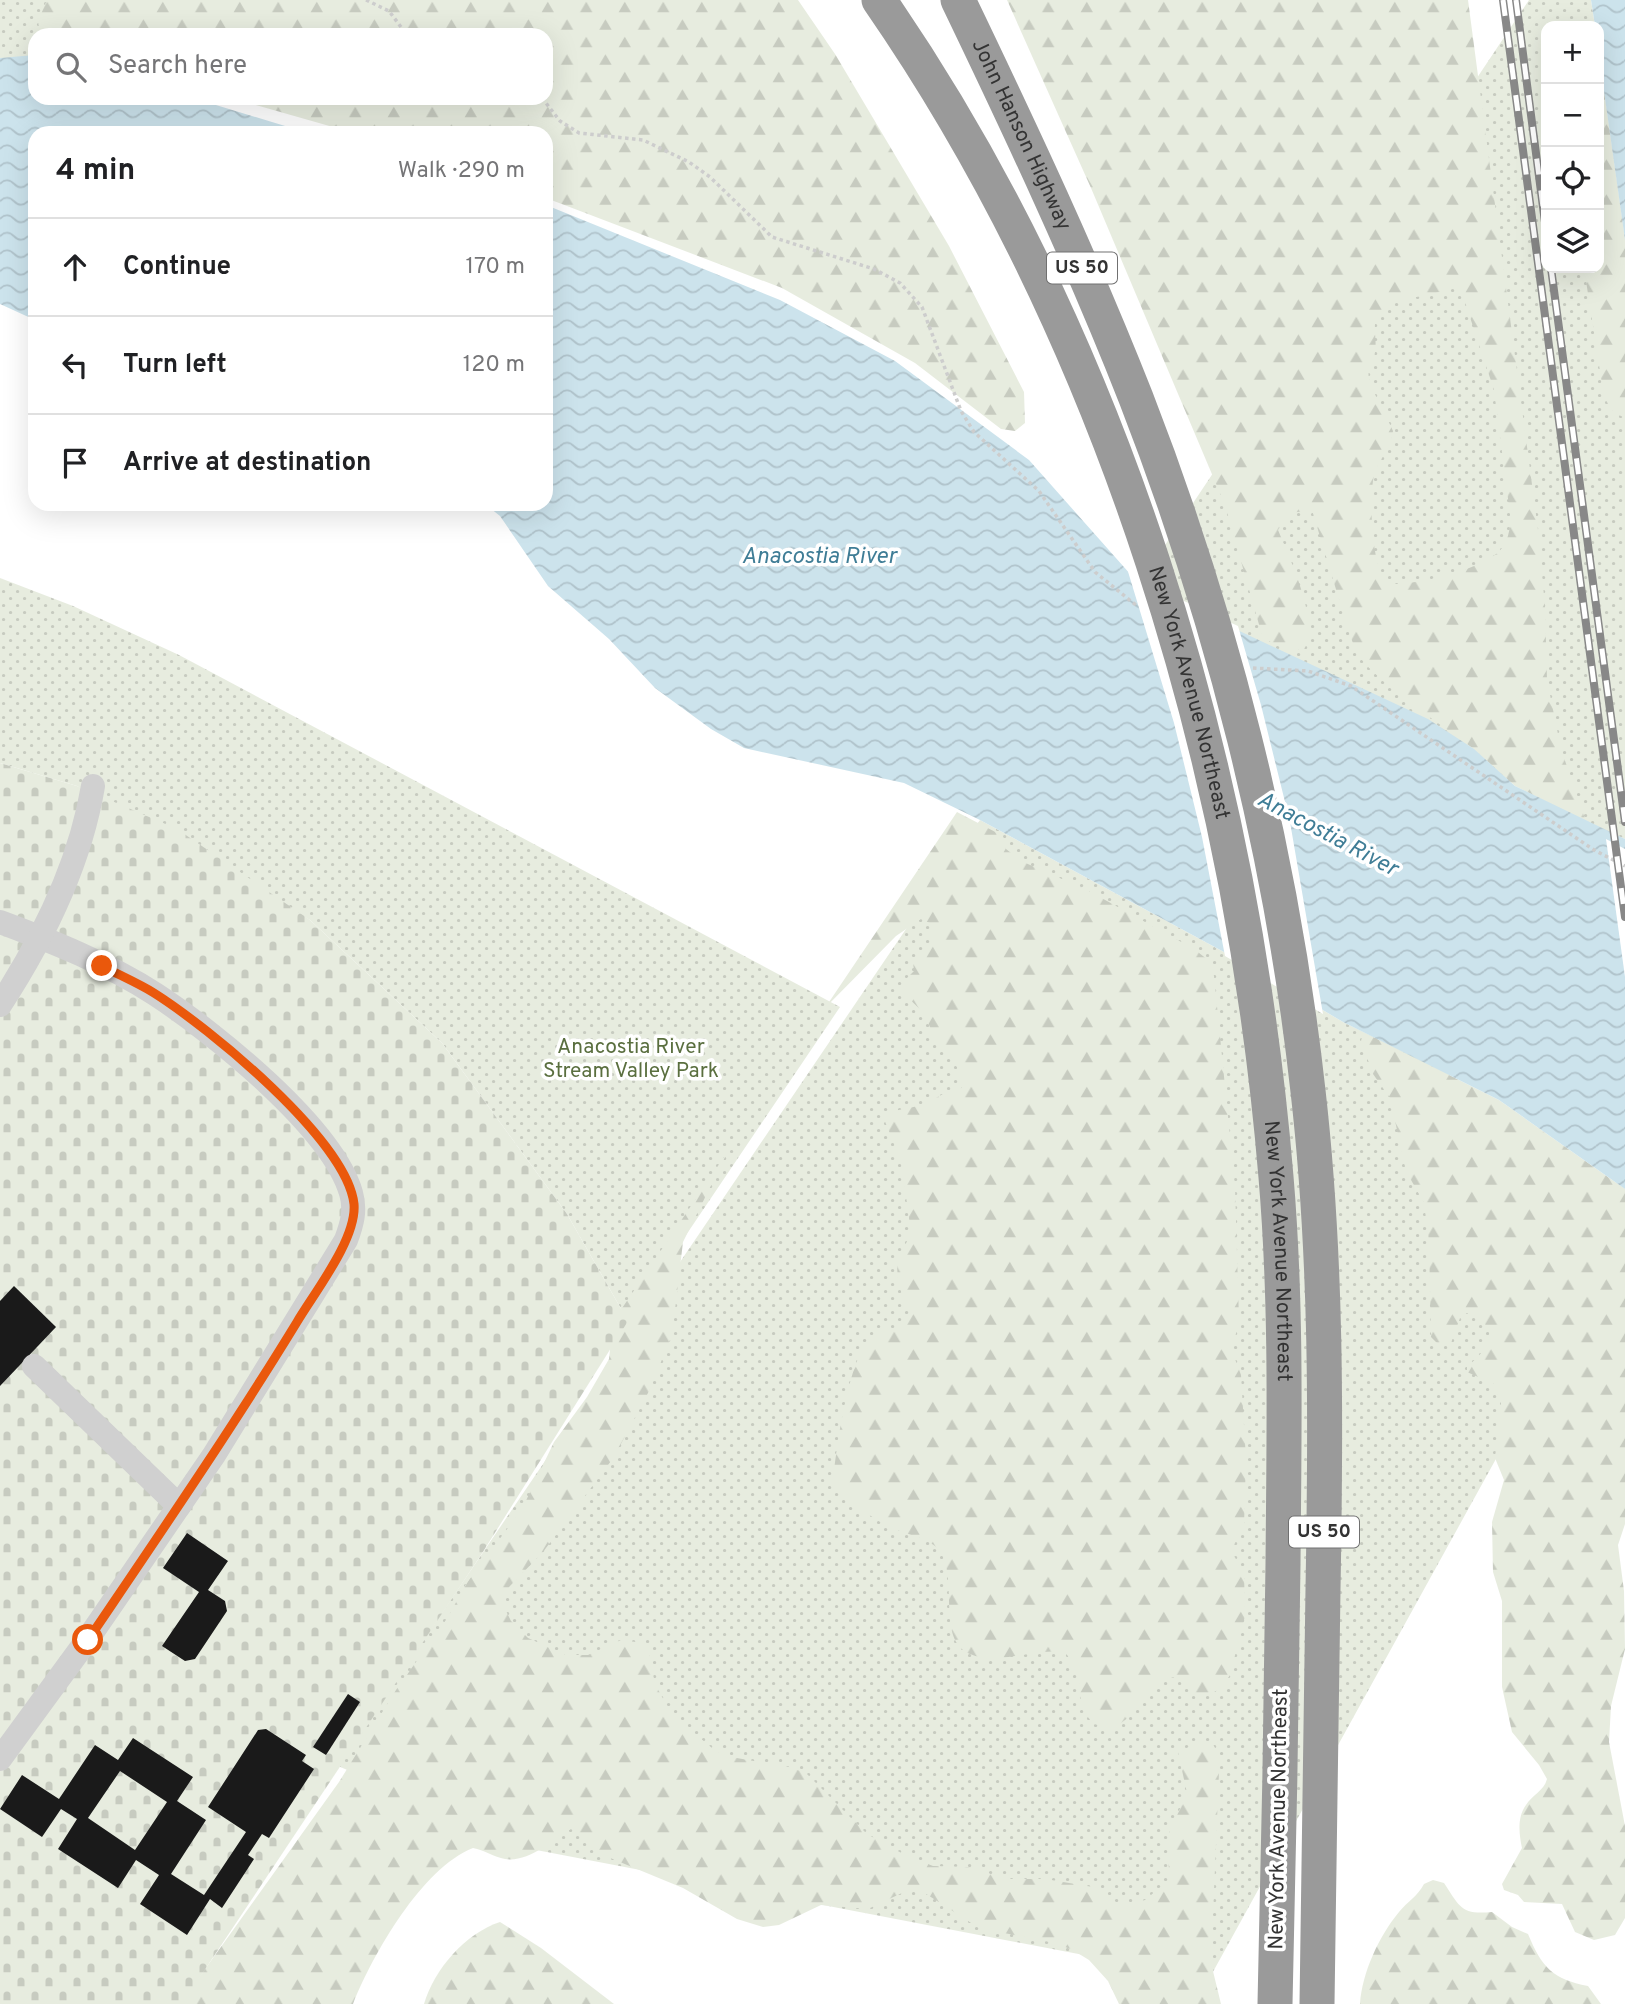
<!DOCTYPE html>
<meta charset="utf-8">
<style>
body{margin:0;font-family:Overpass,sans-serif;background:#f2f2f2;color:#202124}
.controls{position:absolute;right:21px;top:21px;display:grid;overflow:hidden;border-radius:14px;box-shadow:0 7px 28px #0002}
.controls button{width:63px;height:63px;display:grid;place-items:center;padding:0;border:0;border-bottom:2px solid #e0e0e0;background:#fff;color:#202124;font:35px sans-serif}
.stop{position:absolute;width:21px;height:21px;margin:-16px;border:5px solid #ea580c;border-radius:50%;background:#fff}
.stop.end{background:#ea580c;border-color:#fff;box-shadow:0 2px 7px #0008}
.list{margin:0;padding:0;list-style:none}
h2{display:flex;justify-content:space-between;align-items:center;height:91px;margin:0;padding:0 28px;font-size:30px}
h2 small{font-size:23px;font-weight:400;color:#757577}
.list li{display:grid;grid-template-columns:46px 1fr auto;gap:21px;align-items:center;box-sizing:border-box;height:98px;padding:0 28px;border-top:2px solid #e0e0e0}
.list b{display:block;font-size:26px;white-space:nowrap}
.list em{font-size:23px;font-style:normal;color:#757577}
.icon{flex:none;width:38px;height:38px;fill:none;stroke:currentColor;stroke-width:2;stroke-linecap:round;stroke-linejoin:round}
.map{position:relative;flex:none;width:1625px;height:2004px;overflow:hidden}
.search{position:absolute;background:#fff;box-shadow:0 7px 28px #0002;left:28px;top:28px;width:525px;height:77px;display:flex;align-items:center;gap:18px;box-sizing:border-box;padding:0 24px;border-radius:21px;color:#757577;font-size:26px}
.panel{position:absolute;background:#fff;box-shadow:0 7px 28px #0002;left:28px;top:126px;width:525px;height:385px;border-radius:21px}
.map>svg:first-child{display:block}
.green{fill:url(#green-dots)}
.forest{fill:url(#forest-firs);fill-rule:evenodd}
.cemetery{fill:url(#cemetery-stones)}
.water{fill:url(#water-waves)}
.pier{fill:#fff}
.building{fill:#1a1a1a;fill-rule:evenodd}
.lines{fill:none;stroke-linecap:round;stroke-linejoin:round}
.path{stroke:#cdcdcd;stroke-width:3.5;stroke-dasharray:3.5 3.5;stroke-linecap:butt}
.minor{stroke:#d0d0d0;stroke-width:24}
.highway{stroke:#9a9a9a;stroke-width:35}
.rail-casing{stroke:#888;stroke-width:8}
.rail{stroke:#fff;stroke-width:5;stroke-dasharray:16;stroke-linecap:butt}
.route{stroke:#ea580c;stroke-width:9}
.labels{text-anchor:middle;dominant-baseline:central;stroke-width:7;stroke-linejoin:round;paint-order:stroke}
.shield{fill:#fff;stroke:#707070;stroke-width:2}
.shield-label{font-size:19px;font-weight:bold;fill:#333}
.street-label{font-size:21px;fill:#333;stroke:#fff}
.park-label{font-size:21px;fill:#5a6f3f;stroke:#fff}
.water-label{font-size:23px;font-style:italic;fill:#3f7d96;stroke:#fff}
</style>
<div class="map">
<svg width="1625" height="2004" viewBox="0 0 1625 2004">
<defs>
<pattern id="green-dots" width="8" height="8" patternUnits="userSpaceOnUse" patternTransform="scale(1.75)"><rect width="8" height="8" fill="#e7ecdf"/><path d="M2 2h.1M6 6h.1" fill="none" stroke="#c7cbc0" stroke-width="1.8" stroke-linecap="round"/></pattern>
<pattern id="forest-firs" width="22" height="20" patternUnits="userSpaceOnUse" patternTransform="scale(1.75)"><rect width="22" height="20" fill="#e7ecdf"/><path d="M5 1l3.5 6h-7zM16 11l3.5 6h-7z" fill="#c7cbc0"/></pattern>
<pattern id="cemetery-stones" width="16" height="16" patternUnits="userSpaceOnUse" patternTransform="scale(1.75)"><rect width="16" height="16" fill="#e7ecdf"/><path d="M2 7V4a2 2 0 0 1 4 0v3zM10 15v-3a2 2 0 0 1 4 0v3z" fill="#c7cbc0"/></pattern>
<pattern id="water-waves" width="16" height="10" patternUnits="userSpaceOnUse" patternTransform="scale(1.75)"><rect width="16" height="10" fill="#cce3ec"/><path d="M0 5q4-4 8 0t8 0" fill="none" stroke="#b0c3cb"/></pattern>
</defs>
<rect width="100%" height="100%" fill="#fff"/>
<g class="green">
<polygon points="0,0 130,0 181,35 35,35 35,95 0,93"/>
<polygon points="1529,0 1591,0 1595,26 1546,26 1546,268 1599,268 1599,56 1625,240 1625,839 1586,822 1139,584"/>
<polygon points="0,578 73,606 179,655 840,1007 628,1321 567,1214 442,1043 310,920 77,786 0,763"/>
<polygon points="980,820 1235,958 1343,1022 1445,1072 1625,1189 1625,1225 1209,1979 531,1849 338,1766"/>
</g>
<g class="forest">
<polygon points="47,0 798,0 835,54 949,246 1024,392 1025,423 1015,431 1001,429 915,363 782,288 546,198 546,133 354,133 231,98 546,98 546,35 40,35 38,21"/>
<path d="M1007 0H1468L1538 530 1545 607 1547 680 1561 749 1586 822 1515 786 1474 749 1396 693 1366 665 1356 652 1348 629 1312 510 1290 513 1278 530C1288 554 1322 627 1304 649 1288 651 1274 647 1262 635L1225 505 1091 188ZM1453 288 1461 290 1494 390 1511 522C1509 531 1508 541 1502 548 1487 569 1413 586 1388 584 1371 571 1368 492 1375 472 1381 457 1391 447 1393 431 1386 415 1376 399 1370 382 1365 368 1374 363 1375 352 1378 335 1368 319 1386 307 1400 298 1434 295 1453 288Z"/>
<polygon points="1599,56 1625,240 1625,418 1613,412 1604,397 1584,268 1599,268"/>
<path d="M957 812 1003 836 1006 849 1021 861 1087 890 1194 949 1208 960 1214 976 1235 1187 1239 1320 1232 1351 1241 1375 1246 1459 1244 1525 1233 1547 1234 1556 1244 1572 1245 1616 1230 1675 1222 1687 1208 1696 1194 1695 1177 1677C1151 1679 1147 1699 1131 1715 1126 1720 1119 1724 1113 1728L1094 1724 1086 1715 1080 1696V1677L1066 1653C1035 1646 999 1667 970 1654 936 1640 959 1581 940 1551 932 1539 905 1534 892 1528 872 1518 845 1501 833 1482 836 1450 848 1362 869 1339 880 1327 905 1333 910 1315L898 1283 897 1264 911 1232 901 1161 884 1119 889 1112 923 1105 943 1094H956L963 1086 957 1067 936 1043 925 1014 903 993 905 980 914 971 913 962 930 946 934 925 921 919 896 936 825 1008Z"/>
<path d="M1369 1035 1499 1100 1625 1189V1524L1618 1545 1624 1591 1625 1649 1611 1706 1609 1742 1625 1826V1918L1615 1935 1594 1940 1575 1932 1562 1904 1524 1902 1518 1895 1504 1890 1502 1884 1522 1848C1519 1834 1517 1817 1526 1805 1532 1795 1544 1791 1547 1779L1539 1765 1512 1732 1502 1687V1601L1493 1572 1492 1522 1504 1480 1495 1458 1501 1403 1494 1384 1467 1372V1367C1488 1348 1505 1329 1467 1313L1460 1318 1451 1343H1437L1431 1337 1429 1241 1424 1203 1406 1171 1390 1098 1373 1074 1361 1041 1362 1037Z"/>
<path d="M728 1151 683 1242 672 1335 649 1391 614 1457 543 1552 509 1587 502 1603 511 1621 528 1638 566 1655H588L621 1640 643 1643 648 1649 655 1684 666 1704 675 1717 712 1748 725 1756 789 1767 806 1773 867 1834 905 1855 933 1866 968 1867 1007 1879H1045L1093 1887 1122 1906 1145 1900 1169 1880 1168 1835 1187 1793 1178 1752 1180 1749C1192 1748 1199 1742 1211 1741L1218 1753 1219 1772 1211 1963 1221 2004H1119L1108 1981 1089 1960 1071 1949 1050 1942 979 1928 920 1890 904 1892 868 1909 821 1905 779 1925 763 1927 737 1919 683 1888 603 1855 578 1832 571 1829C554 1840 527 1863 505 1859 494 1857 484 1850 473 1848 422 1868 373 1954 353 2004H180L339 1782 396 1690 448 1617 466 1584 522 1509 554 1442 587 1397 609 1359 611 1340 606 1332Z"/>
<path d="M1433 1880 1444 1883C1460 1907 1461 1915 1492 1912L1512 1927 1528 1934C1542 1968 1553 1979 1588 1986L1601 2004H1360C1362 1973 1379 1936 1399 1912 1408 1901 1417 1897 1424 1884Z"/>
<path d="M500 1922 541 1948 614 2004H424C434 1969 466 1933 500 1922Z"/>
</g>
<polygon class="cemetery" points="0,763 77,786 177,829 310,920 442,1043 567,1214 628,1321 481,1555 182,2004 0,2004"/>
<g class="water">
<polygon points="1591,0 1625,0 1625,240 1599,56 1599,26 1595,26"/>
<polygon points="35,55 35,98 193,98 308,133 35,133 35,320 0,304 0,58"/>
<polygon points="546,205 780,300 895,361 1029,460 1139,584 1428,719 1474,749 1515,786 1625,839 1625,1189 1499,1100 1343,1022 1235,958 980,820 904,783 744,748 711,729 655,688 609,639 548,586 500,516 485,504 546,504"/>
</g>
<g class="pier">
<polygon points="1126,565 1141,581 1238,626 1261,705 1290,822 1323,1014 1225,956 1202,837 1174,723"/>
<polygon points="1606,839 1625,849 1625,977"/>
</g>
<g class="building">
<polygon points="14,1286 56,1327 0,1386 0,1301"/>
<polygon points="187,1533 228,1561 208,1590 225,1601 227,1611 195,1659 185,1661 162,1646 199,1592 163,1568"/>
<polygon points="348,1694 360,1702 326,1755 313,1747"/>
<path d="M266 1729 306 1755 302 1761 314 1769 269 1838 262 1834 248 1855 254 1859 222 1908 210 1899 187 1935 140 1904 159 1875 136 1860 118 1888 58 1849 77 1819 61 1809 42 1837 0 1809 22 1775 59 1799 95 1745 118 1760 133 1738 193 1777 177 1801 206 1820 171 1874 204 1895 246 1832 208 1807 258 1730ZM120 1771 167 1802 135 1850 88 1818Z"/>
</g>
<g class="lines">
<g class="path">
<polyline points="366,0 389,11 407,35"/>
<polyline points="542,98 560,121 579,133 643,140 689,162 710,177 772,237 874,269 900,283 922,307 961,411 974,432 1039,491 1095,572 1137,606"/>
<polyline points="1253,668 1308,671 1351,686 1594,850 1625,866"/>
</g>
<g class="minor">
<path d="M0 922C51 941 109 964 155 994 212 1031 332 1127 351 1193 356 1210 352 1224 346 1240L214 1455 87 1640 0 1759"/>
<path d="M0 1005C43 939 80 864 93 786"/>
<polyline points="34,1366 179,1506"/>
</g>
<g class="highway">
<path id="s1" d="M879 0C1114 340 1242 767 1276 1177 1287 1306 1284 1436 1283 1564 1281 1711 1279 1857 1275 2004"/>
<path id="s2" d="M958 0C1021 131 1083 263 1136 398 1222 619 1282 855 1308 1091 1327 1257 1326 1422 1323 1589 1321 1727 1319 1866 1317 2004"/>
</g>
<defs>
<g id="rail">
<polyline points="1503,0 1625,917"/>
<polyline points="1516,0 1546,230"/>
<polyline points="1551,268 1625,822"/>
</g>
</defs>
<use href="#rail" class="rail-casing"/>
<use href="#rail" class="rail"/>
</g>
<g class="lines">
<path class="route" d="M88 1640C159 1535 231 1430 297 1322 314 1293 357 1239 354 1204 347 1140 208 1027 154 993 138 983 119 975 102 966"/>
</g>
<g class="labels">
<g class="shield">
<rect x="1047" y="252.5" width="70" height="31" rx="5"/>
<rect x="1289" y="1516.5" width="70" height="31" rx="5"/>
</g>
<g class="shield-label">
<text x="1082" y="268">US 50</text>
<text x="1324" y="1532">US 50</text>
</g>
<g class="street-label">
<text stroke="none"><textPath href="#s2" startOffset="149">John Hanson Highway</textPath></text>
<text stroke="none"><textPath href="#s1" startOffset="763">New York Avenue Northeast</textPath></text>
<text stroke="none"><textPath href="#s1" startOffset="1330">New York Avenue Northeast</textPath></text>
<text transform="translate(1279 1819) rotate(-89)">New York Avenue Northeast</text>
</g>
<g class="park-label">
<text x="631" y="1047">Anacostia River<tspan x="631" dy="24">Stream Valley Park</tspan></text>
</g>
<g class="water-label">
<text x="819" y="557">Anacostia River</text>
<text transform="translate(1327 835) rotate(28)">Anacostia River</text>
</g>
</g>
</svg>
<div class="controls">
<button>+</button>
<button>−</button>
<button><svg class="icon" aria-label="locate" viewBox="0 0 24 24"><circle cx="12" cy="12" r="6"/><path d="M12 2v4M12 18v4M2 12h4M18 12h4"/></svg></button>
<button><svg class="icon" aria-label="layers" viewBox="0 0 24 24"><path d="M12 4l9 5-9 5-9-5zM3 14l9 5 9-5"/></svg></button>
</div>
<div class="stop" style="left:88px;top:1640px"></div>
<div class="stop end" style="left:102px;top:966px"></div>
<div class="search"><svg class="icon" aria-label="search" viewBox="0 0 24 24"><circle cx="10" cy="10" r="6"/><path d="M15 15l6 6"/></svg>Search here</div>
<section class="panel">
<h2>4 min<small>Walk · 290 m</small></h2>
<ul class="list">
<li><svg class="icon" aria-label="ahead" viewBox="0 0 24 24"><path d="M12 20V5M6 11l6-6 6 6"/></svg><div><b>Continue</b></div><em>170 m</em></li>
<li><svg class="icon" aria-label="left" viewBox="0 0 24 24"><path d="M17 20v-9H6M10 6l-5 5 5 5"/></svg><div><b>Turn left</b></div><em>120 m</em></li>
<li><svg class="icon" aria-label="arrive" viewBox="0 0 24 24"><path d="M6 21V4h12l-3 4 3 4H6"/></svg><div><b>Arrive at destination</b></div></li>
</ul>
</section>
</div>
